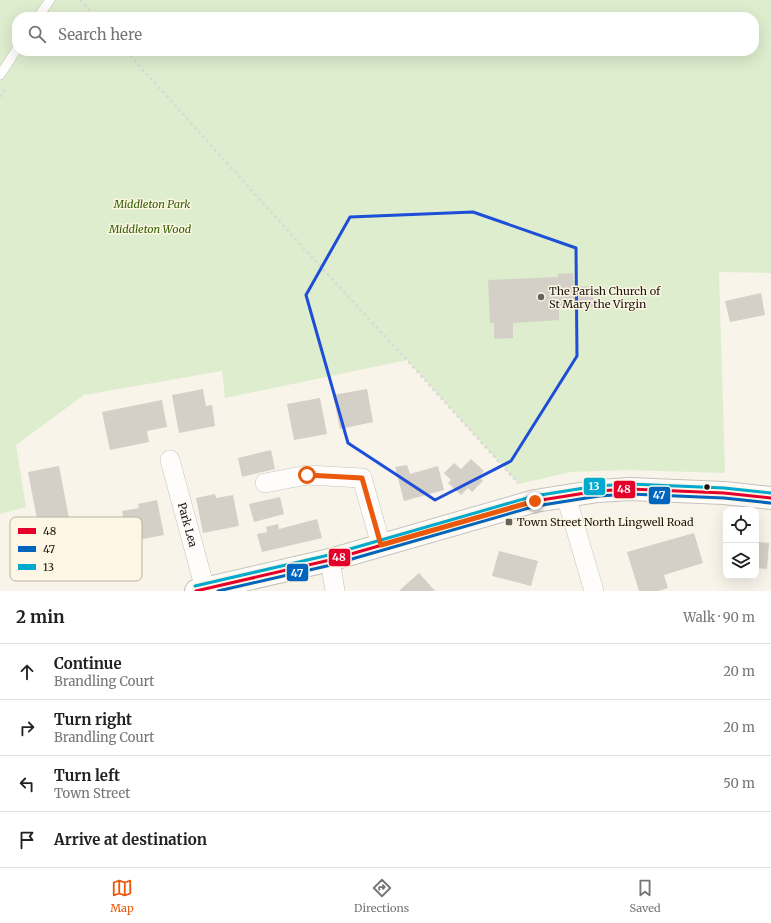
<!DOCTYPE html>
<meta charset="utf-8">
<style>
body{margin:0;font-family:Merriweather,serif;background:#f6f6f6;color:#202124}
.controls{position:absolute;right:12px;bottom:12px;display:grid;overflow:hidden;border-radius:8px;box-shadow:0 4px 16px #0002}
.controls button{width:36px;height:36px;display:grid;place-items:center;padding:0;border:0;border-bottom:1px solid #e0e0e0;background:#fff;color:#202124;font:20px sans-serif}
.stop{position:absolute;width:12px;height:12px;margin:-9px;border:3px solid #ea580c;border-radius:50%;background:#fff}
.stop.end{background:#ea580c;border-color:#fff;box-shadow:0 1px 4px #0008}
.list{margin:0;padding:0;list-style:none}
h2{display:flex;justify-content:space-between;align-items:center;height:52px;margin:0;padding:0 16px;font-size:17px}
h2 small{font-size:13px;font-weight:400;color:#757577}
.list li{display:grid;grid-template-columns:26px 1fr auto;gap:12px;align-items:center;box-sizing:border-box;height:56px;padding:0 16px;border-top:1px solid #e0e0e0}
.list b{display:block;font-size:15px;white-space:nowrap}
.list p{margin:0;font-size:13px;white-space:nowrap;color:#757577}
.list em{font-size:13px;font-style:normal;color:#757577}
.icon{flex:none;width:22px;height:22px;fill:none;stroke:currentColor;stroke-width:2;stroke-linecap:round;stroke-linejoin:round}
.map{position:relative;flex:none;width:771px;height:591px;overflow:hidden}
.search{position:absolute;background:#fff;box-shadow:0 4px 16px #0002;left:12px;right:12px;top:12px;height:44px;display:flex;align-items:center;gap:10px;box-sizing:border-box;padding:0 14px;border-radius:16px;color:#757577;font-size:15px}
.sheet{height:276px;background:#fff}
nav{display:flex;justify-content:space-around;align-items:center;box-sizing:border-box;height:56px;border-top:1px solid #e0e0e0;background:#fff;font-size:11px;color:#757577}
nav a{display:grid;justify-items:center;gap:2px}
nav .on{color:#ea580c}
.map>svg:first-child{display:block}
.green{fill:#ddedcd;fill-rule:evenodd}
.building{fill:#d4d0c7}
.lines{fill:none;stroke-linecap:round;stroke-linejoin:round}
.service-casing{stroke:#c6c2ba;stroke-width:10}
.minor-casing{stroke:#c6c2ba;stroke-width:20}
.tertiary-casing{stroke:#c6c2ba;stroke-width:24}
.path{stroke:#dbdad7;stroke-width:2.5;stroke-dasharray:3 3;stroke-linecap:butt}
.service{stroke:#fefdfc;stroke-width:9}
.minor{stroke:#fefdfc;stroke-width:19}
.tertiary{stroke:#fefdfc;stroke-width:22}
.bus-1-casing{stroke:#fef6e4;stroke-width:6}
.bus-2-casing{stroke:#fef6e4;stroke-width:6}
.bus-3-casing{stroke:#fef6e4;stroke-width:6}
.bus-1{stroke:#e4002b;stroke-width:3}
.bus-2{stroke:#0065bd;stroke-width:3}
.bus-3{stroke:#00a9ce;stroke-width:3}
.route{stroke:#ea580c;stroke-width:5}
.marked{fill:none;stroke:#1d4ed8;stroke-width:3;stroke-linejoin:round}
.poi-dot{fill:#67635b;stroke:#fef6e4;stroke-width:1.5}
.bus-dot{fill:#19150e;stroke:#fef6e4;stroke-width:1.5}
.labels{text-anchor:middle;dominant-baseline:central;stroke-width:3;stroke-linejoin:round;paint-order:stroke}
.park-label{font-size:11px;font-style:italic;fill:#316104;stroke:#fef6e4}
.poi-label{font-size:11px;fill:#19150e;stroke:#fef6e4;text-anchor:start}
.street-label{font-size:11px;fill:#19150e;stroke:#fef6e4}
.key{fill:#fef6e4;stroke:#b9b2a4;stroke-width:1}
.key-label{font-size:11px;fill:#19150e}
.line-badge{stroke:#fef6e4;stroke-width:1.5}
.badge-label{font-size:11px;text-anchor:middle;font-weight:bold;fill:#fff}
</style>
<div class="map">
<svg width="771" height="591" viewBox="0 0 771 591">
<rect width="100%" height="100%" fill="#f8f4ea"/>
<path class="green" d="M0 0H771V273L719 272 725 473 627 470 570 472 519 484 407 360 225 398 222 371 84 395 16 445 26 507 0 514ZM17 17H754V51H17Z"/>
<g class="building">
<polygon points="573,273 574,287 593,286 594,307 559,309 559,320 513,323 513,338 494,339 494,323 490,323 488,280 558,277 558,274"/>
<polygon points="761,293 765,315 730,322 725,301"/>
<polygon points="203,389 206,406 212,405 215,426 179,433 172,395"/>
<polygon points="367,389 373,422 340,429 333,395"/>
<polygon points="320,398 327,434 294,440 287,404"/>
<polygon points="162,400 167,427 147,431 149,442 110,450 102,412"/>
<polygon points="271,450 275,469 242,477 238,458"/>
<polygon points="471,459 484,471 479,477 483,481 472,492 468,488 461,495 448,483 451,480 444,473 454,463 461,469"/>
<polygon points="407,465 410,474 438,466 444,490 404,501 395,467"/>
<polygon points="59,466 76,555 45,561 28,472"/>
<polygon points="215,494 216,498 233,495 239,526 203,533 196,498"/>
<polygon points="280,497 284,514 254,522 249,504"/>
<polygon points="157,500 164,535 128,542 122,511 139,508 138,504"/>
<polygon points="317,519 322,538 262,552 257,534 267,532 266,527 278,524 279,529"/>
<polygon points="694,533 703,563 664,575 668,588 658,591 639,591 627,552"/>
<polygon points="756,542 769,543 767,569 756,568"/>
<polygon points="499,551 538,561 531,586 492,576"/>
<polygon points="419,573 435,591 399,591 402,588"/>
</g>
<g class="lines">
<defs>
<g id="service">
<polyline points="38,17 50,0"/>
<polyline points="0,75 17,49"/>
</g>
<g id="minor">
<path id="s1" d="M170 460 205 589"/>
<polyline points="265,483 307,475 362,478 381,545"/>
<polyline points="566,496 594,591"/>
<polyline points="330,560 335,591"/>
</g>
<polyline id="tertiary" points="196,591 330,560 535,501 598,491 630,489 724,493 771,498"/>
</defs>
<use href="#service" class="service-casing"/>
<use href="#minor" class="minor-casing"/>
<use href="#tertiary" class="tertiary-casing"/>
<g class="path">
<polyline points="80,0 96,17"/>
<polyline points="126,51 299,243 407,360 518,483"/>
<polyline points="0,97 5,89"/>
</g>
<use href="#service" class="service"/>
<use href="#minor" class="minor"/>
<use href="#tertiary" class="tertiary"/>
<defs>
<polyline id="bus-1" points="196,591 330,560 535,501 598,491 630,489 724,493 771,498"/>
<polyline id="bus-2" points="218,591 331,565 536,506 599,496 630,494 724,498 770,503"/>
<polyline id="bus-3" points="195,586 329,555 534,496 597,486 630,484 724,488 771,493"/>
</defs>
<use href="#bus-1" class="bus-1-casing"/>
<use href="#bus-2" class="bus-2-casing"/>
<use href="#bus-3" class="bus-3-casing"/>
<use href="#bus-1" class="bus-1"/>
<use href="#bus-2" class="bus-2"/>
<use href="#bus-3" class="bus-3"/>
</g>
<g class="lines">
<polyline class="route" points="307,475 362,478 381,545 535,501"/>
</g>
<path class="marked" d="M473 212 576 248 577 356 511 461 435 500 348 443 306 295 350 217Z"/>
<g class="poi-dot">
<circle cx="541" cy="297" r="4"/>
<rect x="505" y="518" width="8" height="8" rx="2"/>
</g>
<circle class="bus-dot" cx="707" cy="487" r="3.5"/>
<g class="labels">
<g class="park-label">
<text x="152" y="204">Middleton Park</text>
<text x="150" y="229">Middleton Wood</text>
</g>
<g class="poi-label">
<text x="549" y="291">The Parish Church of<tspan x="549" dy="13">St Mary the Virgin</tspan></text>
<text x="517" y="522">Town Street North Lingwell Road</text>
</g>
<g class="street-label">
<text stroke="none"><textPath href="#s1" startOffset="67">Park Lea</textPath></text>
</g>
</g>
<rect x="10" y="517" width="132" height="64" rx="6" class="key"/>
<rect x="18" y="528" width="18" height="6" fill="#e4002b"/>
<rect x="18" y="546" width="18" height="6" fill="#0065bd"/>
<rect x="18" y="564" width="18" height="6" fill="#00a9ce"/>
<g class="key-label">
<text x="43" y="535">48</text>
<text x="43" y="553">47</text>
<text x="43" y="571">13</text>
</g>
<g class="line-badge">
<rect x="583" y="477" width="23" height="19" rx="4" fill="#00a9ce"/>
<rect x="613" y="480" width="23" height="19" rx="4" fill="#e4002b"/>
<rect x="648" y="486" width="23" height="19" rx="4" fill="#0065bd"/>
<rect x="328" y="548" width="23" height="19" rx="4" fill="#e4002b"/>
<rect x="286" y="563" width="23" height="19" rx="4" fill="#0065bd"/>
</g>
<g class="badge-label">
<text x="594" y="490">13</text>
<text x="624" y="493">48</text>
<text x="659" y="499">47</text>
<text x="339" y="561">48</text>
<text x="297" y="577">47</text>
</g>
</svg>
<div class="controls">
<button><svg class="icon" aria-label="locate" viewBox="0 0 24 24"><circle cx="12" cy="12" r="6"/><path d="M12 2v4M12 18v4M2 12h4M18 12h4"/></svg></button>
<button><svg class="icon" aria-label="layers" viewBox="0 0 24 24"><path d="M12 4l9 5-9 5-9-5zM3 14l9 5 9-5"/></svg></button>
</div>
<div class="stop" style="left:307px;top:475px"></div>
<div class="stop end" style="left:535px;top:501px"></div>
<div class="search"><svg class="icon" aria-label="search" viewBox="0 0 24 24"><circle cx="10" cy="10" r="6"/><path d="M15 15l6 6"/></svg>Search here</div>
</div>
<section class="sheet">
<h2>2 min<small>Walk · 90 m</small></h2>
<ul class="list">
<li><svg class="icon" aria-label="ahead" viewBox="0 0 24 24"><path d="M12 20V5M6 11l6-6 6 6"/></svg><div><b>Continue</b><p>Brandling Court</p></div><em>20 m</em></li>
<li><svg class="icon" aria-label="right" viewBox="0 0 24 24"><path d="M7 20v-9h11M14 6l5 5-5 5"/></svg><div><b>Turn right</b><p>Brandling Court</p></div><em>20 m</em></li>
<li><svg class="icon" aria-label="left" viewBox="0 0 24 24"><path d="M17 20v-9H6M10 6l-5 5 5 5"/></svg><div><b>Turn left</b><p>Town Street</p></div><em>50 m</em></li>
<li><svg class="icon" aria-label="arrive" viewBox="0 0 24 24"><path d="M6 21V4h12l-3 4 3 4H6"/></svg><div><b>Arrive at destination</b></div></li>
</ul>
</section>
<nav>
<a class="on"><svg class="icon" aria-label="map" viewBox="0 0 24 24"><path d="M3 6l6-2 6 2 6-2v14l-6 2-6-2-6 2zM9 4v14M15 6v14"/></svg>Map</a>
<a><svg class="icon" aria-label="directions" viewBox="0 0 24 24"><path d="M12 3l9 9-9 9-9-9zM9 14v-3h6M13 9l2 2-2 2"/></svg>Directions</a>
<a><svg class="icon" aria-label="saved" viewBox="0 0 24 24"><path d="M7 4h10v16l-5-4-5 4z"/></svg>Saved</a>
</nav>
